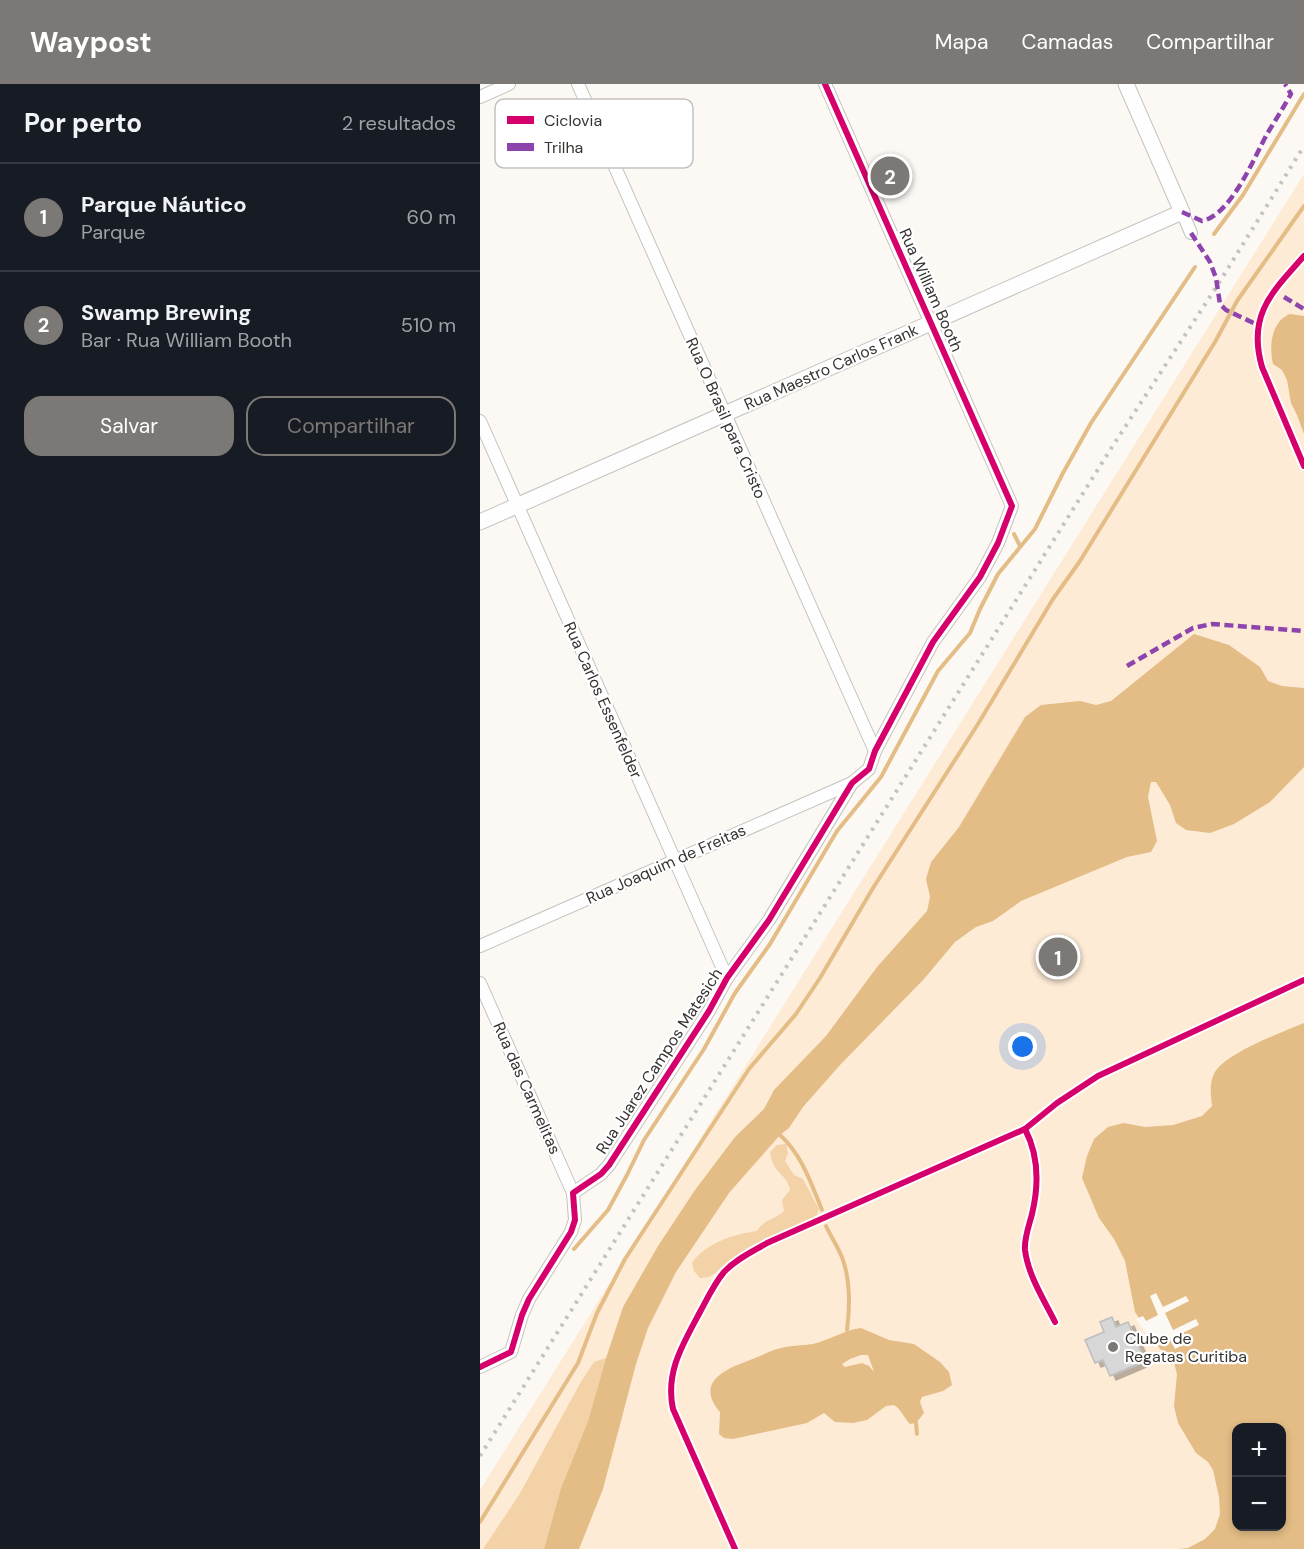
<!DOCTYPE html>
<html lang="pt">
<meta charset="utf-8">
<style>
body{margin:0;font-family:"DM Sans",sans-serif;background:#20242c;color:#f1f3f6}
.controls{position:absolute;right:18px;bottom:18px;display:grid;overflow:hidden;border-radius:12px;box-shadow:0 3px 9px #0003}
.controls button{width:54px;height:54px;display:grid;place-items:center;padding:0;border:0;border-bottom:2px solid #363941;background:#171b24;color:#f1f3f6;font:30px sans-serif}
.you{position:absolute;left:543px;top:963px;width:21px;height:21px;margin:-15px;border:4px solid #fff;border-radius:50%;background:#1a73e8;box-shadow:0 0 0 9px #1a73e833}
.badge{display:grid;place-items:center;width:39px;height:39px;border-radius:50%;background:#7b7875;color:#fff;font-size:20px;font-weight:700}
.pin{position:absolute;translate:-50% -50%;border:3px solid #fff;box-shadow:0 2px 6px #0006}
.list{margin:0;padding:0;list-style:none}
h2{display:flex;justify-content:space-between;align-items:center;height:78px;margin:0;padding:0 24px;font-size:26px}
h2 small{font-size:20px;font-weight:400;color:#9ea1a6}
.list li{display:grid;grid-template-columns:39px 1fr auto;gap:18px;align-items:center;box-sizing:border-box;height:108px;padding:0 24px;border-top:2px solid #363941}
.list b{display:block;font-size:22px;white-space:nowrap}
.list p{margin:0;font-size:20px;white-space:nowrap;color:#9ea1a6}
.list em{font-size:20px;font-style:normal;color:#9ea1a6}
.actions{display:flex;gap:12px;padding:18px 24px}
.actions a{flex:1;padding:14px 0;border:2px solid #7b7875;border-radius:18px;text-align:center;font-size:21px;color:#7b7875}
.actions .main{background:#7b7875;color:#fff}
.map{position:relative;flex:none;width:824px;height:1465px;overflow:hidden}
header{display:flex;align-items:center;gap:36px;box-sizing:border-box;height:84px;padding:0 30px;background:#7b7875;color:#fff}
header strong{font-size:28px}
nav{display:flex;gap:33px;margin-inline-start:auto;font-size:21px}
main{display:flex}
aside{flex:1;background:#171b24}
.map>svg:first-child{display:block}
.green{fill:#fdebd6;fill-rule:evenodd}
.forest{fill:#f2d2a6}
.water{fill:#e4bd86;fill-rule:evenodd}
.pier{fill:#fcf9f5}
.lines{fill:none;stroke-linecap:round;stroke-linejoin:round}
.stream{stroke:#e4bd86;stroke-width:4}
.building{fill:#d7d7d7;stroke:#bcbdbc;stroke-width:1.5;filter:url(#shadow)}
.minor-casing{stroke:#c5c3bf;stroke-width:14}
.tertiary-casing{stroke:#c5c3bf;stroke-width:17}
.minor{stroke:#fffefe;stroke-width:12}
.tertiary{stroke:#fffefe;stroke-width:15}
.rail{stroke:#c4c3c2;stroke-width:4;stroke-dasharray:3 6;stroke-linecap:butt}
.quiet{stroke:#8e44ad;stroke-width:4.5;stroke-dasharray:9 4.5;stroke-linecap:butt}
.cycleway-casing{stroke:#fff;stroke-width:10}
.cycleway{stroke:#d6006c;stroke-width:6}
.poi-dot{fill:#7b7875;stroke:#fff;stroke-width:2}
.labels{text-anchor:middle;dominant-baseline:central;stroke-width:4.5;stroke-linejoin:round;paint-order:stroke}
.street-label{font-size:16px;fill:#363330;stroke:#fff}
.poi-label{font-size:16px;fill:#363330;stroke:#fff;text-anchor:start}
.key{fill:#fff;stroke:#c3c2c1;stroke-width:1.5}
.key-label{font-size:16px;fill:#363330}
</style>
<header>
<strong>Waypost</strong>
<nav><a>Mapa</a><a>Camadas</a><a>Compartilhar</a></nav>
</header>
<main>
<aside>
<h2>Por perto<small>2 resultados</small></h2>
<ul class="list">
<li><span class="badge">1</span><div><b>Parque Náutico</b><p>Parque</p></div><em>60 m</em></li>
<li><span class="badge">2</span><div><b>Swamp Brewing</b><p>Bar · Rua William Booth</p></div><em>510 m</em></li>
</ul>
<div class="actions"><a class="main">Salvar</a><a>Compartilhar</a></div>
</aside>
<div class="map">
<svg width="824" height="1465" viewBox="0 0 824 1465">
<defs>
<filter id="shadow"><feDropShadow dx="6" dy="4" stdDeviation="0" flood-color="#0004"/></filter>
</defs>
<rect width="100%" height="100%" fill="#fcf9f5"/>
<path class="green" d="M824 90V1465H0V1406ZM756 1344H802V1442H756Z"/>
<g class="forest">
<path d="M306 1060 308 1069 305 1077 314 1091 323 1095 339 1125 335 1136C306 1150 273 1159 247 1179 236 1187 234 1194 220 1194L214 1187 212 1179C225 1159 254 1150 277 1147 284 1135 296 1135 304 1127L302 1116 310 1106C307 1089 293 1091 290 1068L297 1061Z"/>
<polygon points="126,1274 108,1337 81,1404 64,1465 3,1465 39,1411 102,1296 114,1278"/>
</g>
<g class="water">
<path d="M810 230 824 232V350L817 331 811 319 807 296 802 286 793 280C789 263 791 237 810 230Z"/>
<polygon points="714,550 749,561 780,583 788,597 802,602 824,604 824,683 790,718 754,740 730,749 706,746 696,739 690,721 676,698 671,698 668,713 677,757 671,768 647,773 541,817 513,837 496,843 475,858 444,895 360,981 323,1023 309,1044 300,1051 249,1109 196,1188 168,1244 156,1280 123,1405 99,1465 64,1465 81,1404 108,1337 126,1274 143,1223 178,1162 215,1106 255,1053 284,1025 294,1006 346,952 397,883 447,827 450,813 446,795 451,778 479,743 545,633 561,621 600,617 616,621 631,617"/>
<path d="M824 939V1465H699L708 1464 725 1455 735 1445 740 1430 739 1413 733 1386 728 1378 716 1369 698 1339 694 1322 697 1290 694 1279 688 1270 680 1265 655 1228 645 1177 634 1155 619 1134 602 1094 607 1072 614 1055 628 1043 644 1039 665 1043 693 1041 722 1032 732 1022C731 1012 729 999 734 990 743 970 803 948 824 939ZM756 1344H802V1442H756Z"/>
<path d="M381 1244 409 1256 434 1260 460 1278 469 1288 472 1301 463 1307 442 1313 440 1318 444 1329 436 1339 430 1340C424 1334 421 1325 414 1321L406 1322 387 1336 373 1339 355 1338 344 1329 327 1339 253 1355 244 1354 239 1350 240 1328C213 1296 249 1284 275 1274 283 1271 292 1266 301 1264 311 1261 322 1262 333 1260 350 1256 364 1246 381 1244ZM381 1271H388L394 1288 389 1282 382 1279 365 1283 362 1280 370 1275Z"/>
</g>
<polygon class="pier" points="676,1209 683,1223 706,1212 709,1217 685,1229 693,1246 716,1235 719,1241 696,1252 701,1262 695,1265 690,1256 675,1263 656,1235 663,1232 666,1237 678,1231 670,1212"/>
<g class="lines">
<g class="stream">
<polyline points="734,150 763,111 824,10"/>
<polyline points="534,450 540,462"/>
<path d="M300 1051C322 1071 331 1099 342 1126"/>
<path d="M346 1142C351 1153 359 1164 363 1176 370 1197 370 1223 367 1246"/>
<polyline points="94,1165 128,1126 147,1091 164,1056 224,965 255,909 290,860 357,747 401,693 458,587 490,549 500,525 518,490 555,445 583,389 611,339 715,183"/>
<polyline points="436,1339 437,1350"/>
<polyline points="0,1438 98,1279 117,1229 145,1175 269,985 316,930 340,894 393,804 498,640 573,515 600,477 735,258 757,217 824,122"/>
</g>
</g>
<polygon class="building" points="632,1233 636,1243 648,1238 665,1277 630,1292 623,1276 615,1279 605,1256 624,1248 620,1238"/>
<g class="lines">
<defs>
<g id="minor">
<polyline points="98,0 395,667"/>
<polyline points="0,13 29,0"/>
<polyline points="702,128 711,149"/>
<polyline points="0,337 247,894"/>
<polyline points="0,862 372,699"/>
<polyline points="0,899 93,1109"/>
<polyline points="0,1283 31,1268 42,1231 49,1215 91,1148 95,1136 93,1109 121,1090 129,1081 229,927 247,894 289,836 372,699 389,685 395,667 453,558 500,493 518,459 532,422 345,0"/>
</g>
<polyline id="tertiary" points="0,438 702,128 646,0"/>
</defs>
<use href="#minor" class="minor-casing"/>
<use href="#tertiary" class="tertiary-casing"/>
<use href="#minor" class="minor"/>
<use href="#tertiary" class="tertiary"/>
<polyline class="rail" points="0,1372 632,363 737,202 824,62"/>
<g class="quiet">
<path d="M702 128 722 137C751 131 774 74 787 50 795 37 803 24 811 10L805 0"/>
<polyline points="711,149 730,178 736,194 740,220 746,226 778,241"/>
<polyline points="804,213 824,225"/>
<polyline points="647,582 713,544 732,540 824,547"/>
</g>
<defs>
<g id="cycleway">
<path d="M824 172C792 208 767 231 782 283L824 382"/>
<path d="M545 1045C559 1072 559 1101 552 1130 549 1142 544 1154 545 1166 548 1191 564 1216 575 1238"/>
<polyline points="0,1283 31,1268 42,1231 49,1215 91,1148 95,1136 93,1109 121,1090 129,1081 229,927 247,894 289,836 372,699 389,685 395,667 453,558 500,493 518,459 532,422 345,0"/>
<path d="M255 1465 193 1325C185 1288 203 1260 220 1228 227 1215 234 1200 244 1188 256 1175 272 1168 287 1159L545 1045 577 1019 618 992 824 896"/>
</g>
</defs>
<use href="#cycleway" class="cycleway-casing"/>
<use href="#cycleway" class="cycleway"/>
</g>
<circle class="poi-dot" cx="633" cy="1263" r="6"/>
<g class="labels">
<g class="street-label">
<text transform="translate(451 206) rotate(66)">Rua William Booth</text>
<text transform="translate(351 283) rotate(-24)">Rua Maestro Carlos Frank</text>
<text transform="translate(246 334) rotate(66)">Rua O Brasil para Cristo</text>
<text transform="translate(123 616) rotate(66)">Rua Carlos Essenfelder</text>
<text transform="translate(186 780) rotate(-24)">Rua Joaquim de Freitas</text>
<text transform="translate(179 977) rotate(-57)">Rua Juarez Campos Matesich</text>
<text transform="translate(47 1004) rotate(66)">Rua das Carmelitas</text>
</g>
<g class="poi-label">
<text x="645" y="1254">Clube de<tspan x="645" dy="18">Regatas Curitiba</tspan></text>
</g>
</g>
<rect x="15" y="15" width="198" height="69" rx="9" class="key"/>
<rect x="27" y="32" width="27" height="8" fill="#d6006c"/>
<rect x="27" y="59" width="27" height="8" fill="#8e44ad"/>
<g class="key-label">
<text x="64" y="42">Ciclovia</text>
<text x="64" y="69">Trilha</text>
</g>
</svg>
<div class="controls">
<button>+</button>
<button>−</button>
</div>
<div class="you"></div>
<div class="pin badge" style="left:578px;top:873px">1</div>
<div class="pin badge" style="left:410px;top:92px">2</div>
</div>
</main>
